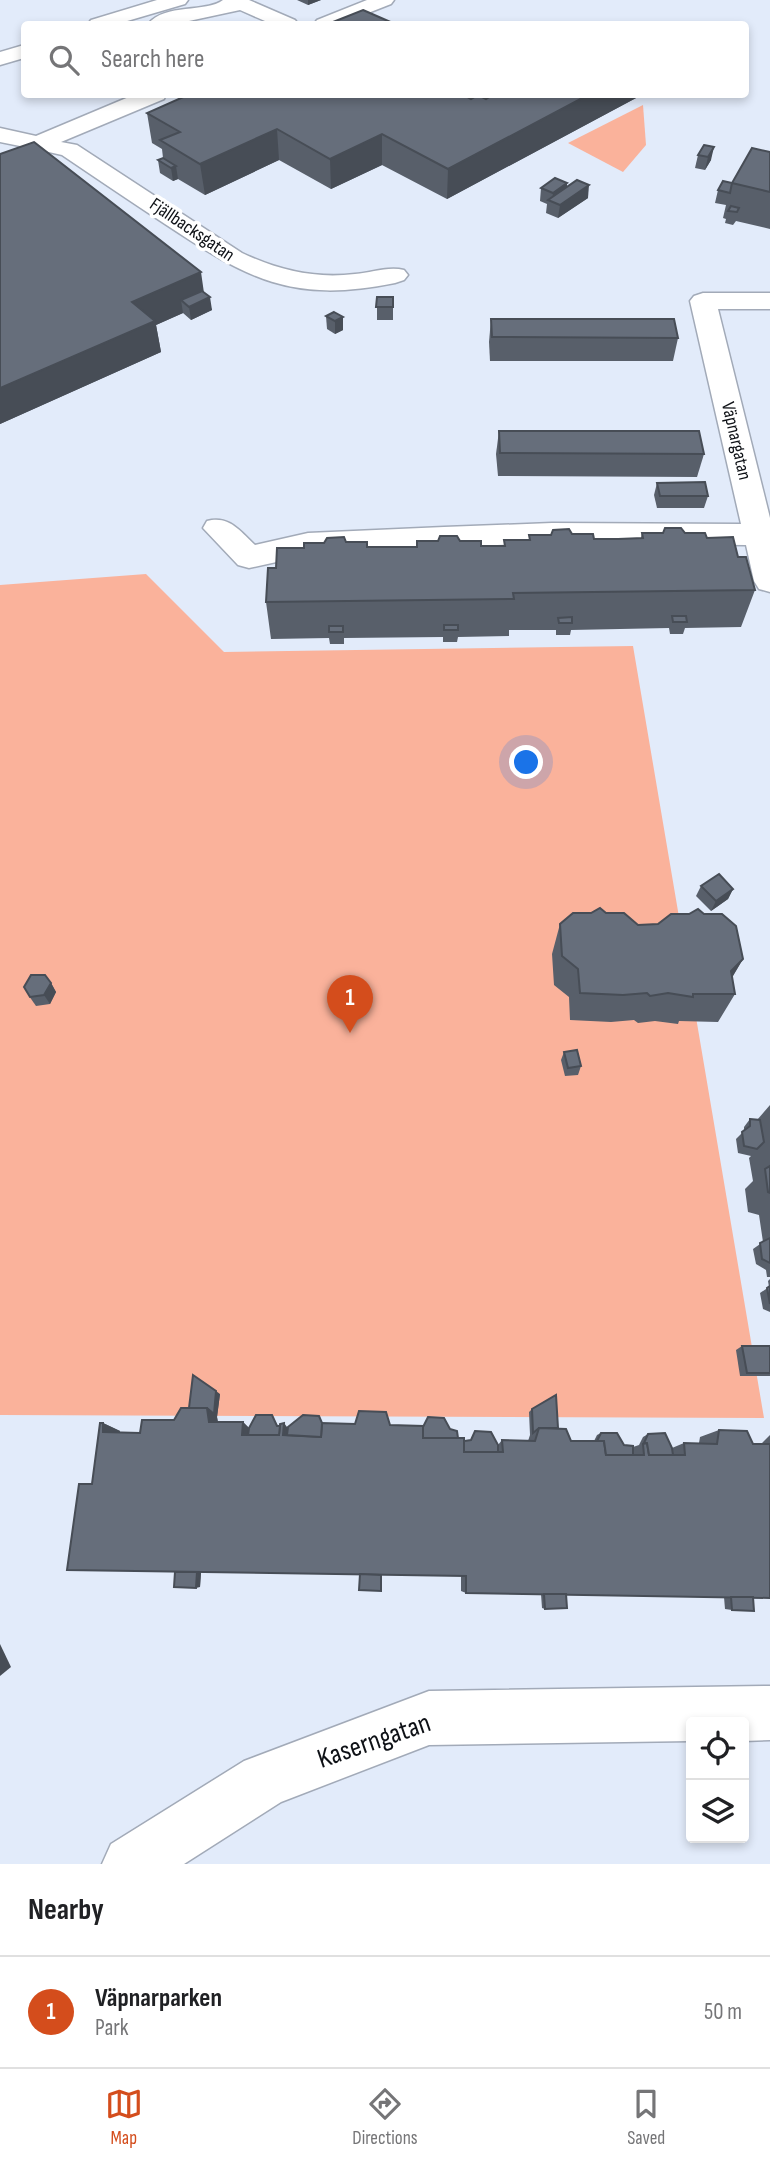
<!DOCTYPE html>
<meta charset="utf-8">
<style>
body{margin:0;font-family:"Sofia Sans Condensed",sans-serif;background:#f6f6f6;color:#202124}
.controls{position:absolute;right:21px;bottom:21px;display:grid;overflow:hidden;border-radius:7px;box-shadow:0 4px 10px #0003}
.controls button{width:63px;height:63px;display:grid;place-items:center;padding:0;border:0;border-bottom:2px solid #e0e0e0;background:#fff;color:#202124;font:35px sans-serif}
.you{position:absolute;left:527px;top:763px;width:24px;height:24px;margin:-18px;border:5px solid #fff;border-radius:50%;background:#1a73e8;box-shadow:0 0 0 10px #1a73e833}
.badge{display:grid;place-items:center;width:46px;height:46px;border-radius:50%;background:#d44d1c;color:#fff;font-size:23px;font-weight:700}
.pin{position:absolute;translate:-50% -58px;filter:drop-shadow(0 2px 4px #0008)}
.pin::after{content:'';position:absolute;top:37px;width:24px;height:21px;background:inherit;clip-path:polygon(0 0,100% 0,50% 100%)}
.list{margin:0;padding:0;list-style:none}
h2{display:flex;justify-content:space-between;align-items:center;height:91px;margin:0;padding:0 28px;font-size:30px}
h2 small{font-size:23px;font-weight:400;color:#757577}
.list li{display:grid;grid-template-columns:46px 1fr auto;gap:21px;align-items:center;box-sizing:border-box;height:112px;padding:0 28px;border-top:2px solid #e0e0e0}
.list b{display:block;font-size:26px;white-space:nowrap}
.list p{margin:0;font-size:23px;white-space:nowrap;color:#757577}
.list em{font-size:23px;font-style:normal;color:#757577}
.icon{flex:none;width:38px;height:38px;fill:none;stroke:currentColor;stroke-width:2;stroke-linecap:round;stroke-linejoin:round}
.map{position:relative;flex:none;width:770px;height:1864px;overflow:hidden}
.search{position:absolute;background:#fff;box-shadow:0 4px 10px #0003;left:21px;right:21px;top:21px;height:77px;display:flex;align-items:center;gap:18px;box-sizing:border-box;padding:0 24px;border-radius:7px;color:#757577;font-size:26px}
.sheet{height:203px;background:#fff}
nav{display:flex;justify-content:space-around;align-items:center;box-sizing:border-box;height:98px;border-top:2px solid #e0e0e0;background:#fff;font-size:19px;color:#757577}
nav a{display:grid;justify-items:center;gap:4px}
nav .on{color:#d44d1c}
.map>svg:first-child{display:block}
.green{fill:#fab29b}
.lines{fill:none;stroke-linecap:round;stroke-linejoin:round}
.minor-casing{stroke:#a2aab8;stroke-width:3}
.minor{fill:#fff;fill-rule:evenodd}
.wall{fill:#585f6a}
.shaded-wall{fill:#474d56}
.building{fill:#666e7b;stroke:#474d56;stroke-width:2}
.labels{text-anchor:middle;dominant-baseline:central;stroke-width:7;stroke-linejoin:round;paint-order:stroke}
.far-street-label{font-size:19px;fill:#0e1116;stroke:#fff}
.near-street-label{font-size:28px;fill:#0e1116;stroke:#fff}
</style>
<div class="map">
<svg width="770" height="1864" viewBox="0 0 770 1864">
<rect width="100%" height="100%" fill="#e2ebfa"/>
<g class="green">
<polygon points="643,105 646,145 623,172 568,143"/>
<polygon points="146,574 224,652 633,646 764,1418 0,1415 0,585"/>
</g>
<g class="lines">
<defs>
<g id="minor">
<polygon points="157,0 188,0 185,4 117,24 88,24 91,20"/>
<path d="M223 0H249L295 20 298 24H272L240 10 175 24H148C165 3 206 13 223 0Z"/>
<polygon points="367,0 394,0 391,4 340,24 314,24 317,20"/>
<polygon points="24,45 24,58 0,65 0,52"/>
<path d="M136 94H166L164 99 61 142 77 145 242 253C278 270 314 279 355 274 371 273 388 266 404 270L408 275 404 280 395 283C292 304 248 279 165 224 130 201 96 178 62 155L40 150 31 153 23 151 20 146 0 142V128L36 136Z"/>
<path d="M703 293H770V309H718L770 518V592L759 589 754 581 746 545 552 543 444 547 308 555 249 568 238 565 203 528 207 521C229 515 240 531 255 545L308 533 444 527 552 523 741 524 690 301 694 296Z"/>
<polygon points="770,1686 770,1740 744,1741 744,1722 691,1722 691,1741 429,1745 281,1802 184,1864 102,1864 111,1844 244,1761 429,1691"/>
</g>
</defs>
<use href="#minor" class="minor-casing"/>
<use href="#minor" class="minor"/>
</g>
<g class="wall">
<polygon points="297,0 321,0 308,5"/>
<polygon points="636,98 447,199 382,165 331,189 279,160 205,195 178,179 173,181 160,173 158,160 163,158 162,149 152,143 147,113 471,99"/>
<polygon points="704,145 711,160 705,170 695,168 698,155"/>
<polygon points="770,152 770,229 736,221 733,225 725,223 726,219 723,218 726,205 715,203 718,190 732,183"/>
<polygon points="0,154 204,292 212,310 191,320 183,313 156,325 161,352 0,424"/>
<polygon points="567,183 567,187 588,198 558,218 546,213 547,204 540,201 541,188"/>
<rect x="377" y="297" width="16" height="23"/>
<polygon points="326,316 343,317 343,330 335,334 327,329"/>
<polygon points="491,319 678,338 673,361 490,361 489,342"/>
<polygon points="499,431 704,454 697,477 498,476 496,454"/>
<polygon points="657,483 708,496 704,508 657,508 654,495"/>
<polygon points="642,533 685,533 707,538 738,557 755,590 741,627 685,628 683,634 670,634 669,628 571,630 570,635 556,635 556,630 509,630 509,636 458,637 457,642 443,642 443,637 344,638 344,644 330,644 329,638 271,639 266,602 276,568 304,548 346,542 367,547 417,547 460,541 481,546 504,546 504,540 529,540 529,535 572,534 594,539 641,538"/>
<polygon points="701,886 733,889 728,899 711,911 696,896"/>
<polygon points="606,913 638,925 658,924 743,959 732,977 735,994 718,1022 679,1021 678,1024 655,1021 638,1023 634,1020 611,1022 570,1020 569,997 554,985 552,954 560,924"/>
<polygon points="51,983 56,992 50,1004 36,1006 29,996"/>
<polygon points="564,1052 581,1066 578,1075 565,1076 561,1060"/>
<polygon points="770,1105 770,1277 767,1277 766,1270 756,1264 753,1249 763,1242 759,1215 748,1212 745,1189 753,1181 749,1158 751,1156 738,1153 736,1139 744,1131 744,1127 750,1119 757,1120"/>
<polygon points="770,1279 770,1312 763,1309 760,1293 769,1287 768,1281"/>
<polygon points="742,1346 770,1346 770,1376 740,1376 736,1350"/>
<polygon points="220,1394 217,1417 218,1422 243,1422 249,1428 272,1415 278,1426 288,1429 322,1423 390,1425 450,1429 458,1438 464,1441 498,1445 502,1440 528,1441 530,1435 529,1412 532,1409 558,1428 571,1441 594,1441 597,1435 601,1433 624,1445 633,1447 639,1445 643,1437 648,1434 672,1448 684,1443 699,1443 700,1437 719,1430 753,1444 761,1444 770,1435 770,1598 753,1597 732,1610 725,1609 724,1597 566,1594 545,1609 542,1608 541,1594 466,1593 461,1591 461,1576 201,1572 200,1587 175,1572 92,1484 103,1423 120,1431 120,1433 140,1433 174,1420 189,1408"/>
</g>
<g class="shaded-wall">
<polygon points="308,0 321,0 308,5"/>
<polygon points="590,94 636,94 636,98 447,199 448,169"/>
<polygon points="277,129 279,160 205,195 200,164"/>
<polygon points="382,134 382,165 331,189 330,159"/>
<polygon points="714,147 711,160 705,170 708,157"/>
<polygon points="176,166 178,179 173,181 171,168"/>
<polygon points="567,183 566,196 552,201 553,193"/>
<polygon points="589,185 588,198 558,218 560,205"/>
<polygon points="201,272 205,300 210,297 212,310 191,320 189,307 181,300 183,313 156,325 161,352 0,424 0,388 132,302"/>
<polygon points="343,317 343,330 335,334 335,321"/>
<polygon points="733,889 728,899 711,911 716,901"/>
<polygon points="743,959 726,988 731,971"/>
<polygon points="51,983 56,992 50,1004 44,995"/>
<polygon points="216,1391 220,1394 217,1417 219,1430 209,1422 207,1408"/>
<polygon points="243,1422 251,1430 250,1440 242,1435"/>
<polygon points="103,1423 120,1431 119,1439 103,1432"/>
<polygon points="284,1423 290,1431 284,1440"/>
<polygon points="198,1572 201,1572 200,1587 196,1588"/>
<polygon points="0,1644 11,1667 0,1676"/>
</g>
<g class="building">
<polygon points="363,10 395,24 328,24"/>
<polygon points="190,94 462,94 471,99 478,95 486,99 494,94 590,94 448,169 382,134 330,159 277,129 200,164 160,140 180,132 147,113"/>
<polygon points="34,142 201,272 132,302 155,321 0,388 0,154"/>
<polygon points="704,145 714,147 708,157 698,155"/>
<polygon points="752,148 770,152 770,192 732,183"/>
<polygon points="163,158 176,166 171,168 158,160"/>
<polygon points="555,178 567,183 553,193 541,188"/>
<polygon points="577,180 589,185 560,205 548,200"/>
<polygon points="723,181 732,183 730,193 718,190"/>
<polygon points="731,206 739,208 737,212 728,211"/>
<polygon points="202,291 210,297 189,307 181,300"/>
<polygon points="377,297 393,297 393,307 376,307"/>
<polygon points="334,312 343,317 335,321 326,316"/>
<polygon points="491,319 674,319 678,338 492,337"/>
<polygon points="499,431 699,431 704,454 500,453"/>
<polygon points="705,482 708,496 660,496 657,483"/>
<polygon points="665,528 681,528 685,533 705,533 707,538 733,537 738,557 746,557 755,590 513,593 514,599 266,602 268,568 276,568 277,548 304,548 304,543 324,543 327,538 344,537 346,542 367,542 367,547 417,547 417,541 438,541 440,536 457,536 460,541 481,541 481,546 505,546 504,540 530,540 529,535 551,535 553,530 569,529 572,534 593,534 594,539 618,539 643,538 642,533 663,533"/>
<polygon points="672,616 686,616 687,622 673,622"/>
<polygon points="572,617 572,623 559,623 558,618"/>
<rect x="444" y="625" width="14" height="5"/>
<rect x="329" y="626" width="14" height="6"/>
<polygon points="719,874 733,889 716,901 701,886"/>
<polygon points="600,908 606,913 624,913 638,925 658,924 671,914 689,914 698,909 704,914 722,914 736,926 743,959 731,971 735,994 693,994 693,997 668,993 650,996 647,993 623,995 580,993 578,969 562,956 560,924 573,913 591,913"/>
<polygon points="31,975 45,975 51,983 44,995 30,997 24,987"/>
<polygon points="577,1050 581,1066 568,1068 564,1052"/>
<polygon points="750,1119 760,1120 764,1142 757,1149 744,1146 742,1132 750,1126"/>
<polygon points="770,1166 770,1193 768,1192 765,1169"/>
<polygon points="770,1238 770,1263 762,1259 760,1243"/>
<polygon points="770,1286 770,1304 767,1288"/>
<polygon points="742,1346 770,1346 770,1373 747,1373"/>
<polygon points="193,1375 216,1391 214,1414 207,1408 189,1408"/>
<polygon points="556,1395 558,1428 539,1428 533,1433 532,1409"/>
<polygon points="181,1408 207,1408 209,1422 243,1422 242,1435 279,1435 280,1424 284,1423 283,1435 321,1437 322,1423 355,1424 359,1411 386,1412 390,1425 423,1426 423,1438 464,1438 464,1452 503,1452 502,1440 535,1441 539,1428 566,1429 571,1441 604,1441 606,1455 644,1455 643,1444 647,1443 649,1455 685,1455 684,1443 717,1444 719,1430 747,1431 753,1444 770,1444 770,1598 466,1593 466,1576 67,1570 79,1484 92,1484 100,1423 103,1423 103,1432 140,1433 142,1420 174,1420"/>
<polygon points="256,1415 272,1415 277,1426 280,1426 279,1435 248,1435 249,1428"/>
<polygon points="303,1415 319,1416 322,1423 321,1437 287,1435 288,1427"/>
<polygon points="428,1417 444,1418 450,1429 457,1431 458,1438 423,1438 423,1427"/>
<polygon points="475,1431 491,1432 498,1445 498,1452 464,1452 464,1441 471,1440"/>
<polygon points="601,1433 617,1433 624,1445 633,1446 633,1455 606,1455 604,1441 597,1441"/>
<polygon points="665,1433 672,1448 673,1455 649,1455 647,1443 644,1443 648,1434"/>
<polygon points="175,1572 197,1572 196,1588 174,1587"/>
<polygon points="360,1574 381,1575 381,1591 359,1590"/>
<polygon points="544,1594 566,1594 567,1608 545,1609"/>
<polygon points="731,1597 753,1597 754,1611 732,1610"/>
</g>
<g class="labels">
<g class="far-street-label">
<text transform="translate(192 230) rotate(34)">Fjällbacksgatan</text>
<text transform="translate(736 441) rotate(77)">Väpnargatan</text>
</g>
<g class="near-street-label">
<text transform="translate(374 1741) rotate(-19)">Kaserngatan</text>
</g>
</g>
</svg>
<div class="controls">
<button><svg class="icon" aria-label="locate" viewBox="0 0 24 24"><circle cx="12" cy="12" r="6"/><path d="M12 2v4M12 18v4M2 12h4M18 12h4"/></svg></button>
<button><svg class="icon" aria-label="layers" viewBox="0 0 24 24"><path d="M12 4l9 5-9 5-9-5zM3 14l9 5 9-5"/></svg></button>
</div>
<div class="you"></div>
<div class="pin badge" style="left:350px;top:1033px">1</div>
<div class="search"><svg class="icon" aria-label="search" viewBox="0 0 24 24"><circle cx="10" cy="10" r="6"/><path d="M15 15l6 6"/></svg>Search here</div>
</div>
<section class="sheet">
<h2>Nearby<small></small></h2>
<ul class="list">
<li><span class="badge">1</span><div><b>Väpnarparken</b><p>Park</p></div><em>50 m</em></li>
</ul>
</section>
<nav>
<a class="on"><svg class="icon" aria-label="map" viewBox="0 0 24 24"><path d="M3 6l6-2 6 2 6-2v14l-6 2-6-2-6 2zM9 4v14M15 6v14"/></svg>Map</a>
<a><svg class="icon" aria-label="directions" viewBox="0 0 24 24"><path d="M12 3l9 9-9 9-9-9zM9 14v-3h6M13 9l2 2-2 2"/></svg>Directions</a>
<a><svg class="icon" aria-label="saved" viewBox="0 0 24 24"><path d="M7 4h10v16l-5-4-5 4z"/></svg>Saved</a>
</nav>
